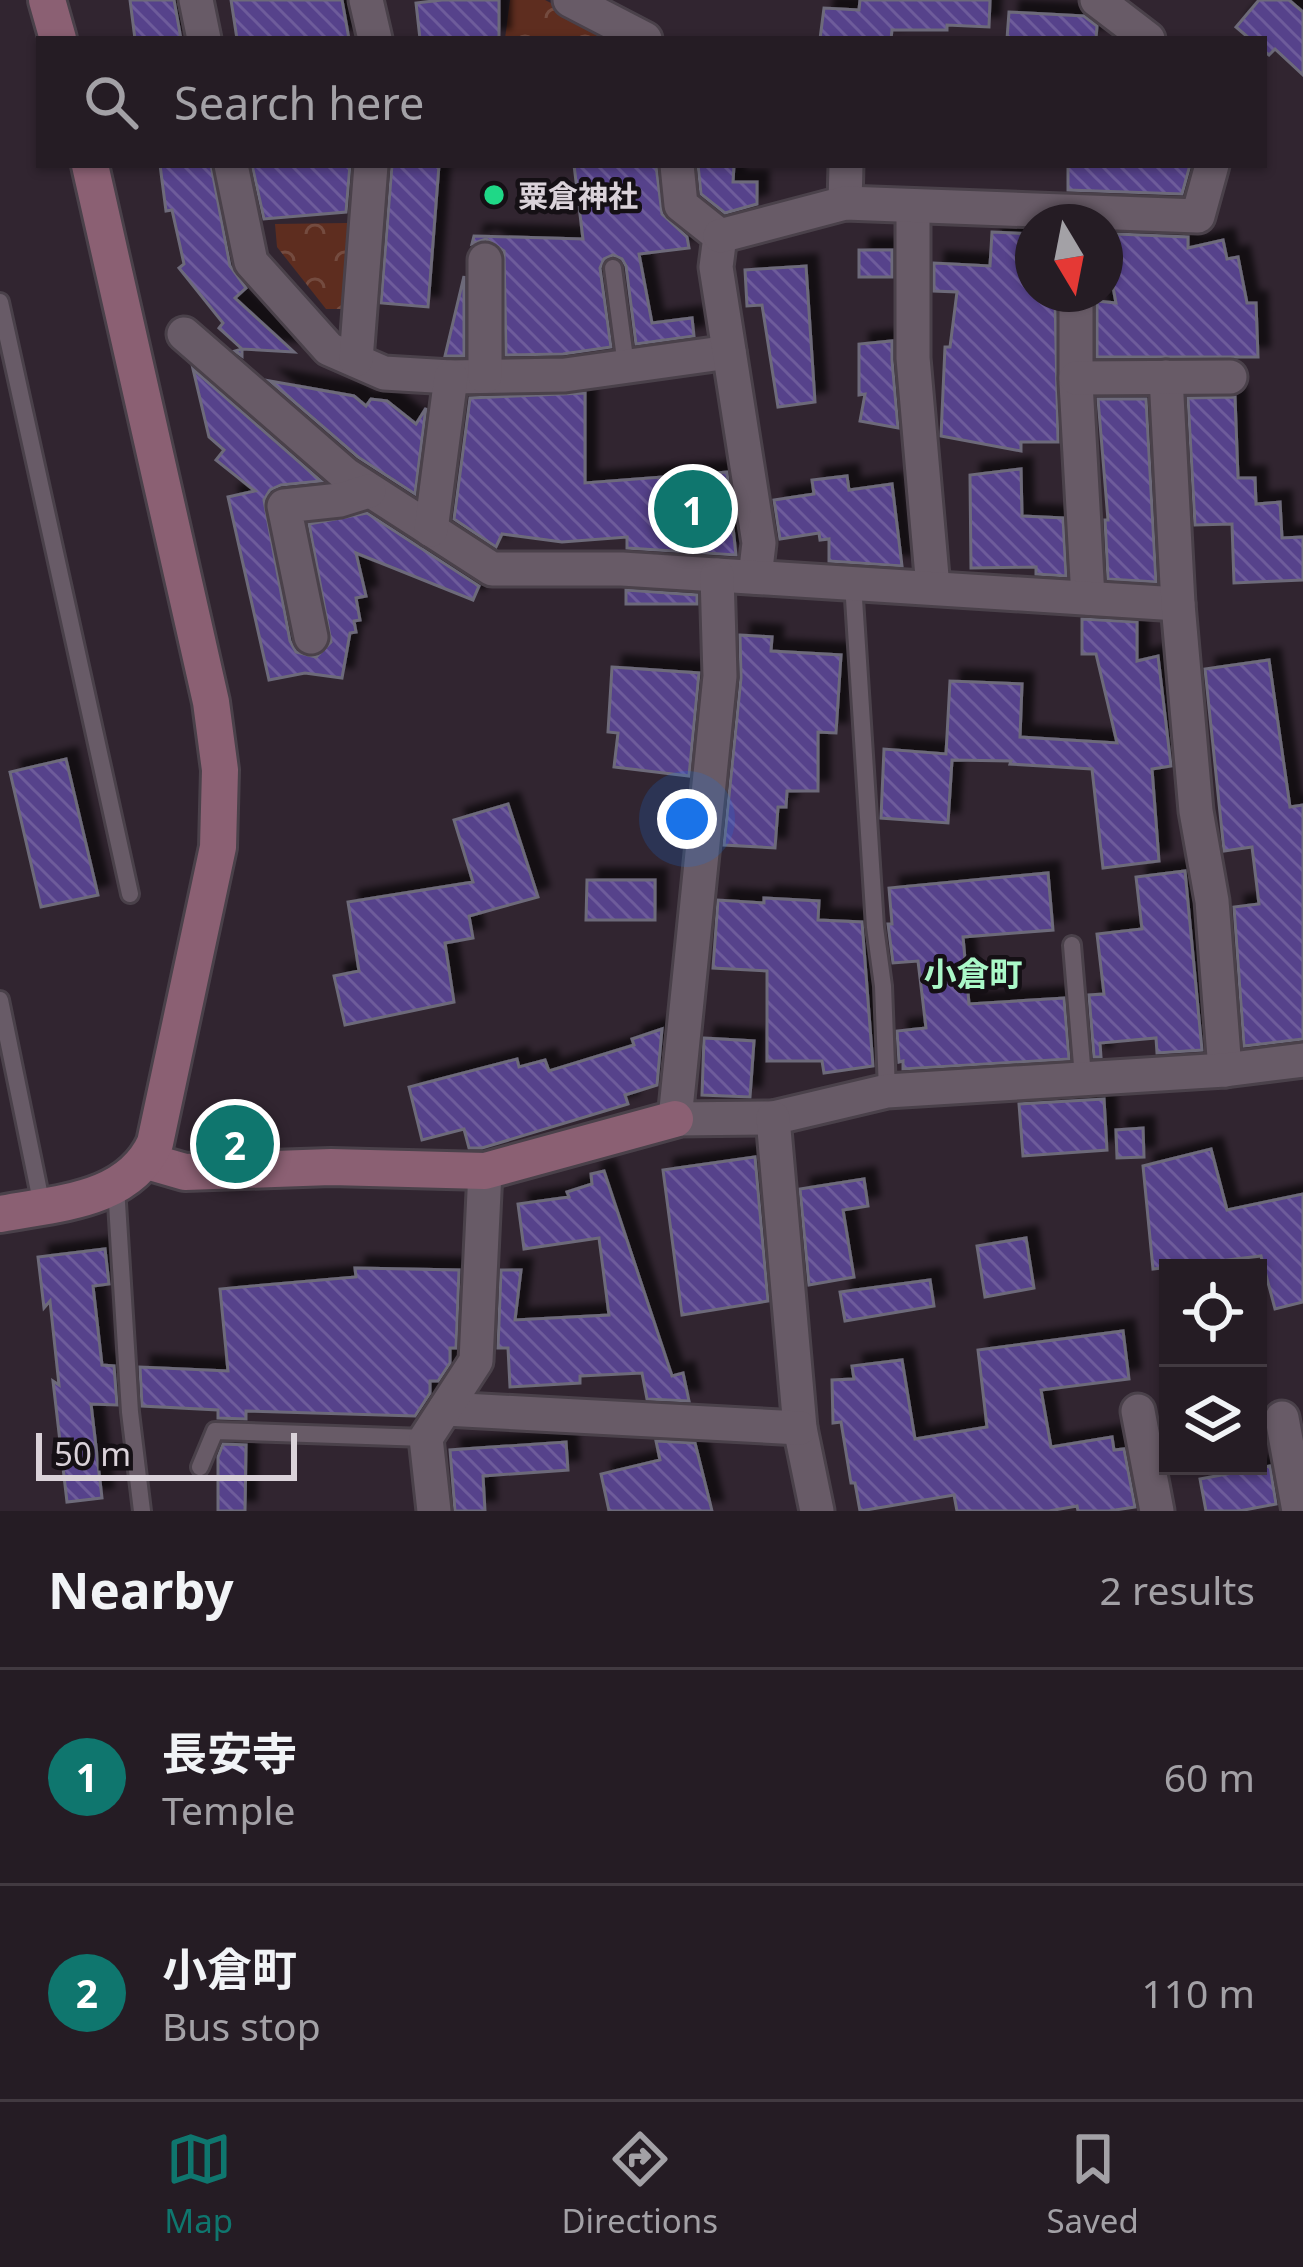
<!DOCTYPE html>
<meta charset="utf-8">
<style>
body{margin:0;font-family:"Noto Sans","Noto Sans JP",sans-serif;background:#312931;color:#f1f3f6}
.controls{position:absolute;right:36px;bottom:36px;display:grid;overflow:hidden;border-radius:0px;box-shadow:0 3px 9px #0004}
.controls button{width:108px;height:108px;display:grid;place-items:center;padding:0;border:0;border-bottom:3px solid #423a41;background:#251c24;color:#f1f3f6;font:60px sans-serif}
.compass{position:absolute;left:1015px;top:204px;width:108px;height:108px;border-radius:50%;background:#251c24;box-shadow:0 3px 9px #0004;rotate:170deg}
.scale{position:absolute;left:36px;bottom:30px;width:261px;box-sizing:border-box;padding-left:12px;border:6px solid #dad2d9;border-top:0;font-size:33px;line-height:42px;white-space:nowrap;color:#dad2d9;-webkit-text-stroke:9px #151015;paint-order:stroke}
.you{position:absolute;left:687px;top:819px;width:42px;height:42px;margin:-30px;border:9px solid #fff;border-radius:50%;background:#1a73e8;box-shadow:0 0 0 18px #1a73e833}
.badge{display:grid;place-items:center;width:78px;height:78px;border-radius:50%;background:#0f766e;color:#fff;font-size:39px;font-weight:700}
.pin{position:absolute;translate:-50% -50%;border:6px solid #fff;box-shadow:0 3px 12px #0006}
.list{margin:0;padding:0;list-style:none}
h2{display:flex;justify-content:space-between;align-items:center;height:156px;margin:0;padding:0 48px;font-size:51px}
h2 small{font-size:39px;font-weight:400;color:#a3a1a6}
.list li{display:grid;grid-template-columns:78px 1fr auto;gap:36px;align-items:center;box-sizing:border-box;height:216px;padding:0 48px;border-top:3px solid #423a41}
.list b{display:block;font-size:45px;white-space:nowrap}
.list p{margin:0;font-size:39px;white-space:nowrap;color:#a3a1a6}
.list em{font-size:39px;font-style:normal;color:#a3a1a6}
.icon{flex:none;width:66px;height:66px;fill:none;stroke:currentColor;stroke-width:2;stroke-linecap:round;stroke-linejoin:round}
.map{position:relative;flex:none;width:1303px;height:1511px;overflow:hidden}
.search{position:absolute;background:#251c24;box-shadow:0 3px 9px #0004;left:36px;right:36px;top:36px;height:132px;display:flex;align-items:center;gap:30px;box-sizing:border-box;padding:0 42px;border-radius:0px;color:#a3a1a6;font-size:45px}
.sheet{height:588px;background:#251c24}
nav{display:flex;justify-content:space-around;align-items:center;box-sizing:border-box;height:168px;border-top:3px solid #423a41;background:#251c24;font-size:33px;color:#a3a1a6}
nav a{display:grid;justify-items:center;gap:6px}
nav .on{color:#0f766e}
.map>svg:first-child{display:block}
.forest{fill:url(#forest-crowns)}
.building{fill:url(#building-back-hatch);stroke:#6d6b7a;stroke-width:3;filter:url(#shadow)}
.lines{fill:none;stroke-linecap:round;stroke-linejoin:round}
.lane-casing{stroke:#4a414a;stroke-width:22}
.street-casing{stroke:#4a414a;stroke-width:39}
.secondary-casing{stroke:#4a414a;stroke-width:42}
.lane{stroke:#685b67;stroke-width:16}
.street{stroke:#685b67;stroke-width:33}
.secondary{stroke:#8b6073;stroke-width:36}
.poi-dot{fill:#1fd887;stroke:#151015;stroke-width:4.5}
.labels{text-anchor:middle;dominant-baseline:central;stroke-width:9;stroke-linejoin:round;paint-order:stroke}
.poi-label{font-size:30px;font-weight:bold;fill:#dad2d9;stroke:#151015;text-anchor:start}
.neighbourhood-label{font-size:33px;font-weight:bold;fill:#aaf8c8;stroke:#151015}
</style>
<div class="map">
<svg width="1303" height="1511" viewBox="0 0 1303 1511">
<defs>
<pattern id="forest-crowns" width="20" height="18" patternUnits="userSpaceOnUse" patternTransform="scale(3)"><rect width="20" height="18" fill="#5e2d1f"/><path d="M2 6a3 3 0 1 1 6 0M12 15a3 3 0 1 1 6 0" fill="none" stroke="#744b3f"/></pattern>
<pattern id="building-back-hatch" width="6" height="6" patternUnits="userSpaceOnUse" patternTransform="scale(3)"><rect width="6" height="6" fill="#56428b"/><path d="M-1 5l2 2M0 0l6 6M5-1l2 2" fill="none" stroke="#6e5c9b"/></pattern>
<filter id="shadow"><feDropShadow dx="11" dy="-11" stdDeviation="3" flood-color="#0009"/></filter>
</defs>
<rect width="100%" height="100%" fill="#312530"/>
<g class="forest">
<polygon points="510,0 545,0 622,39 505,39"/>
<polygon points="347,223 347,309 326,309 277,247 275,224"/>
</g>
<g class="building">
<polygon points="130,0 174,0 181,39 135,39"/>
<polygon points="231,0 342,0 349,39 237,39"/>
<polygon points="442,0 499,0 499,39 420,39 416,3"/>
<polygon points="860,0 990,0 989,27 947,25 947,30 892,30 891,39 820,39 824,8 859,10"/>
<polygon points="1259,0 1289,0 1303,12 1303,75 1275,49 1269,55 1264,51 1264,39 1250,39 1236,27"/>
<polygon points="1009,12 1084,16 1097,26 1096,39 1007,39"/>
<polygon points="160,165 211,165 230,266 246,288 235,298 294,352 242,349 242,356 235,351 242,349 219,328 223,323 179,268 184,264 172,210 166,211"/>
<polygon points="252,165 350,165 346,212 264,219"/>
<polygon points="392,165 439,165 428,307 381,303"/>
<polygon points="574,165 656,165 662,214 687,237 689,248 639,254 652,323 692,318 694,336 636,344 626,266 622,259 613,255 604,259 600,268 611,347 563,354 506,355 504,251 486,239 472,244 474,236 583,239"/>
<polygon points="698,165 734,165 733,182 757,182 757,204 725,213 701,194"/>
<polygon points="1068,165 1190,165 1182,194 1068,190"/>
<polygon points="992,232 1033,234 1033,295 1055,297 1058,442 1021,442 1021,451 941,436 945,347 950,347 957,292 934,291 934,263 990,266"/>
<polygon points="1116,234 1188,237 1188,248 1223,240 1227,259 1238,257 1247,303 1256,303 1258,357 1097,357 1097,301 1116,303 1105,244 1116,241"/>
<rect x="859" y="250" width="33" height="27"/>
<polygon points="806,266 815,402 778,407 762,305 747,306 745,270"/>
<polygon points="464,276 464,356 445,356"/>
<polygon points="892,341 892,360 898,428 860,421 865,394 859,395 859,344"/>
<polygon points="193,369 321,481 281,485 270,490 264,500 290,641 296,652 316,657 331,642 309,524 367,513 479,586 473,600 356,553 366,596 356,598 360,620 354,621 356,632 350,633 342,678 305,673 269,680 228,497 255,491 216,460 224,450 209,437"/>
<polygon points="270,381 354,396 366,406 371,399 387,401 416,424 426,408 415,494 358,457"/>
<polygon points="585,393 585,483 727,472 736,555 627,548 627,537 562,542 502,534 496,547 454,519 470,398"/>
<polygon points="1235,397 1238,478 1255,478 1256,504 1280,502 1282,538 1303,537 1303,580 1234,583 1232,524 1195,525 1188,398"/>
<polygon points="1098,399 1146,399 1156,582 1108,579 1105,520 1108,520"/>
<polygon points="1021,469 1022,516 1063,518 1066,576 1036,574 1036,567 971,568 970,475"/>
<polygon points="847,476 849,490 892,484 902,566 829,561 829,539 820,540 819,533 780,539 774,500 814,494 812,480"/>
<polygon points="626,590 697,595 697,604 626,604"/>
<polygon points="1082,619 1137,622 1137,661 1158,656 1171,766 1152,769 1159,861 1103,868 1092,769 1010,764 1011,761 952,760 948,823 881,818 884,749 946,754 950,681 1022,684 1020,737 1117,743 1096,654 1082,654"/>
<polygon points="740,635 772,637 771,651 841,655 836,733 818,732 818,791 787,791 786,807 778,807 775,848 724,845 741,678"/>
<polygon points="1269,660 1290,807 1303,805 1303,1039 1244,1046 1234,907 1259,904 1252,847 1224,851 1205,669"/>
<polygon points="612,667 699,673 689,776 614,767 618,733 608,732"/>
<polygon points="66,759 98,895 41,907 10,772"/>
<polygon points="508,804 538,897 469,916 473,938 445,943 454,1002 345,1025 334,976 359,971 348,902 473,882 454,820"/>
<polygon points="1185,871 1202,1050 1157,1053 1156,1038 1100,1043 1101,1057 1094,1057 1089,995 1104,994 1097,934 1142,929 1136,877"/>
<polygon points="1048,873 1053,930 963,937 969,1004 1064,998 1069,1059 903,1069 903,1061 899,1062 897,1031 926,1028 918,961 893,963 888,924 892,924 889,888"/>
<polygon points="587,880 655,880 655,920 586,920"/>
<polygon points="764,898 819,901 818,920 862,922 873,1066 824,1073 822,1061 767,1061 767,971 713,968 718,900 764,903"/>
<polygon points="662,1029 657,1085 625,1095 628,1104 482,1148 469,1148 464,1129 422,1140 409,1087 517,1059 519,1067 545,1060 549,1071 634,1045 632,1039"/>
<polygon points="704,1038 754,1041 750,1097 702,1095"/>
<polygon points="1104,1099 1107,1150 1023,1156 1019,1104"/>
<polygon points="1143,1128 1144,1157 1117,1158 1116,1130"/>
<polygon points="1211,1149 1227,1210 1303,1194 1303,1302 1275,1309 1261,1256 1153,1269 1143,1166"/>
<polygon points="755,1157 768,1301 682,1315 663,1170"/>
<polygon points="604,1171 672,1376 683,1373 689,1401 647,1399 642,1373 580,1376 580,1383 510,1387 508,1348 498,1348 501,1270 521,1270 515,1320 609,1315 599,1238 524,1249 518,1204 569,1197 567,1192 592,1184 591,1174"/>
<polygon points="864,1179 868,1206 843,1210 854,1277 809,1285 800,1189"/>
<polygon points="1026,1238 1034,1288 985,1297 977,1246"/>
<polygon points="105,1249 109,1284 93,1286 102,1365 114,1366 117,1405 91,1404 102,1498 67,1502 53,1381 59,1385 50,1301 44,1308 38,1257"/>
<polygon points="355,1268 459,1270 456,1348 450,1348 450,1363 438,1381 430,1381 430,1393 415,1416 246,1411 246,1419 218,1418 218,1410 142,1406 140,1367 228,1371 220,1289 356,1277"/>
<polygon points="930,1280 934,1306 845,1321 840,1292"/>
<polygon points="1123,1331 1129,1379 1041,1390 1051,1447 1112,1437 1114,1450 1124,1449 1135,1507 1109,1511 1078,1511 1077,1506 1049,1511 957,1511 954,1495 860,1511 855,1483 851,1483 841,1422 833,1423 832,1380 854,1379 852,1366 902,1360 915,1439 987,1427 978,1350"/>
<polygon points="656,1441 695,1443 712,1511 609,1511 601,1474 660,1460"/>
<polygon points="566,1442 568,1470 483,1476 485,1511 455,1511 450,1450"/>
<polygon points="223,1444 246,1445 245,1511 218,1511 218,1457"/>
<polygon points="1270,1466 1276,1504 1239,1511 1206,1511 1200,1479"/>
</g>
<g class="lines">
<defs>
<g id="lane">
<polyline points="613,268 626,366"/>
<polyline points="0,302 130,894"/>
<polyline points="853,583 875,927 883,986 887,1091"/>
<polyline points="1072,945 1083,1077"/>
<polyline points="0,1000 42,1206"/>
<polyline points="116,1187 130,1412 142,1511"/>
<polyline points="200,1467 215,1431 426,1438"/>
</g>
<g id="street">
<polyline points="196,0 204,39"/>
<polyline points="366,0 375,39"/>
<polyline points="570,0 645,39"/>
<polyline points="1097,0 1148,39"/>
<polyline points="231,165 251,262 329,349 384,373 451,377 565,375 729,352"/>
<polyline points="677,165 681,205 720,236 716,267 759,543 755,577"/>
<polyline points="845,203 846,165"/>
<polyline points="913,206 913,358 933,588"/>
<polyline points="720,236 845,203 1198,216 1212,165"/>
<polyline points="485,260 485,376"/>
<polyline points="1076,294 1076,383 1088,598"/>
<polyline points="184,334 345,474 492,569 622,569 1178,604"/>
<polyline points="356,360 371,165"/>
<polyline points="1166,377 1178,604 1196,811 1212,901 1225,1070"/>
<polyline points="1076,378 1230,377"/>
<polyline points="431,530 451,377"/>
<polyline points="717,575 720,676 675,1119 773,1118 887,1091 1225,1070 1303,1060"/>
<polyline points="311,637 284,506 340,500 369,491"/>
<polyline points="773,1118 800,1428 817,1511"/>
<polyline points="445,1409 800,1428"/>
<polyline points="1138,1411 1157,1511"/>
<polyline points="1282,1418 1299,1511"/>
<polyline points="434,1511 426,1438 476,1361 485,1171"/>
</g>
<g id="secondary">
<polyline points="47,0 58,39"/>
<polyline points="147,1161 185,1172 331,1167 485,1171 675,1119"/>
<path d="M0 1214C56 1203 128 1202 155 1143L218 847 220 770 211 702 90 165"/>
</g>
</defs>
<use href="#lane" class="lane-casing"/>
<use href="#street" class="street-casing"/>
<use href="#secondary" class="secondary-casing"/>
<use href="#lane" class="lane"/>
<use href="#street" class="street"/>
<use href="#secondary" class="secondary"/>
</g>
<circle class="poi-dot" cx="494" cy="195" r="12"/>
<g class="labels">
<g class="poi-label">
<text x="518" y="195">粟倉神社</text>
</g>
<g class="neighbourhood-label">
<text x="973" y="973">小倉町</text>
</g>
</g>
</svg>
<div class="controls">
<button><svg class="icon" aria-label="locate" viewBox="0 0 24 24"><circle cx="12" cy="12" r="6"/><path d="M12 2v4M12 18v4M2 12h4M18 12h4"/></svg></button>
<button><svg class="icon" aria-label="layers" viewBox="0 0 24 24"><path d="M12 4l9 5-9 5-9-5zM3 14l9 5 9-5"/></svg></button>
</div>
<svg class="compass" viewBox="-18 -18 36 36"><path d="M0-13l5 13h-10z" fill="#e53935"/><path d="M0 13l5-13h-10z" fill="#a3a1a6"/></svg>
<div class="scale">50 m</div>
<div class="you"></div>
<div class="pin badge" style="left:693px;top:509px">1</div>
<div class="pin badge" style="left:235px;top:1144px">2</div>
<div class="search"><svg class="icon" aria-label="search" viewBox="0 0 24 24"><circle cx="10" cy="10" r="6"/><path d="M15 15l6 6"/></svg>Search here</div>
</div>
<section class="sheet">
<h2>Nearby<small>2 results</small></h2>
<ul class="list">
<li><span class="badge">1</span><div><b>長安寺</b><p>Temple</p></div><em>60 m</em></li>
<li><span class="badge">2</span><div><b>小倉町</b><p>Bus stop</p></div><em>110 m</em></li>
</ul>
</section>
<nav>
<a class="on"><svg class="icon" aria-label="map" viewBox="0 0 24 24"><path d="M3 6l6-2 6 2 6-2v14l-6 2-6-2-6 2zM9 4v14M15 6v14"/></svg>Map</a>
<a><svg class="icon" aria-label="directions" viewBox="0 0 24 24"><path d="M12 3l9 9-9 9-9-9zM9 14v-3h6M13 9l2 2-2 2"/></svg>Directions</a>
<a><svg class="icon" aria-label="saved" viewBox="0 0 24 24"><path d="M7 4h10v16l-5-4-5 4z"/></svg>Saved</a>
</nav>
